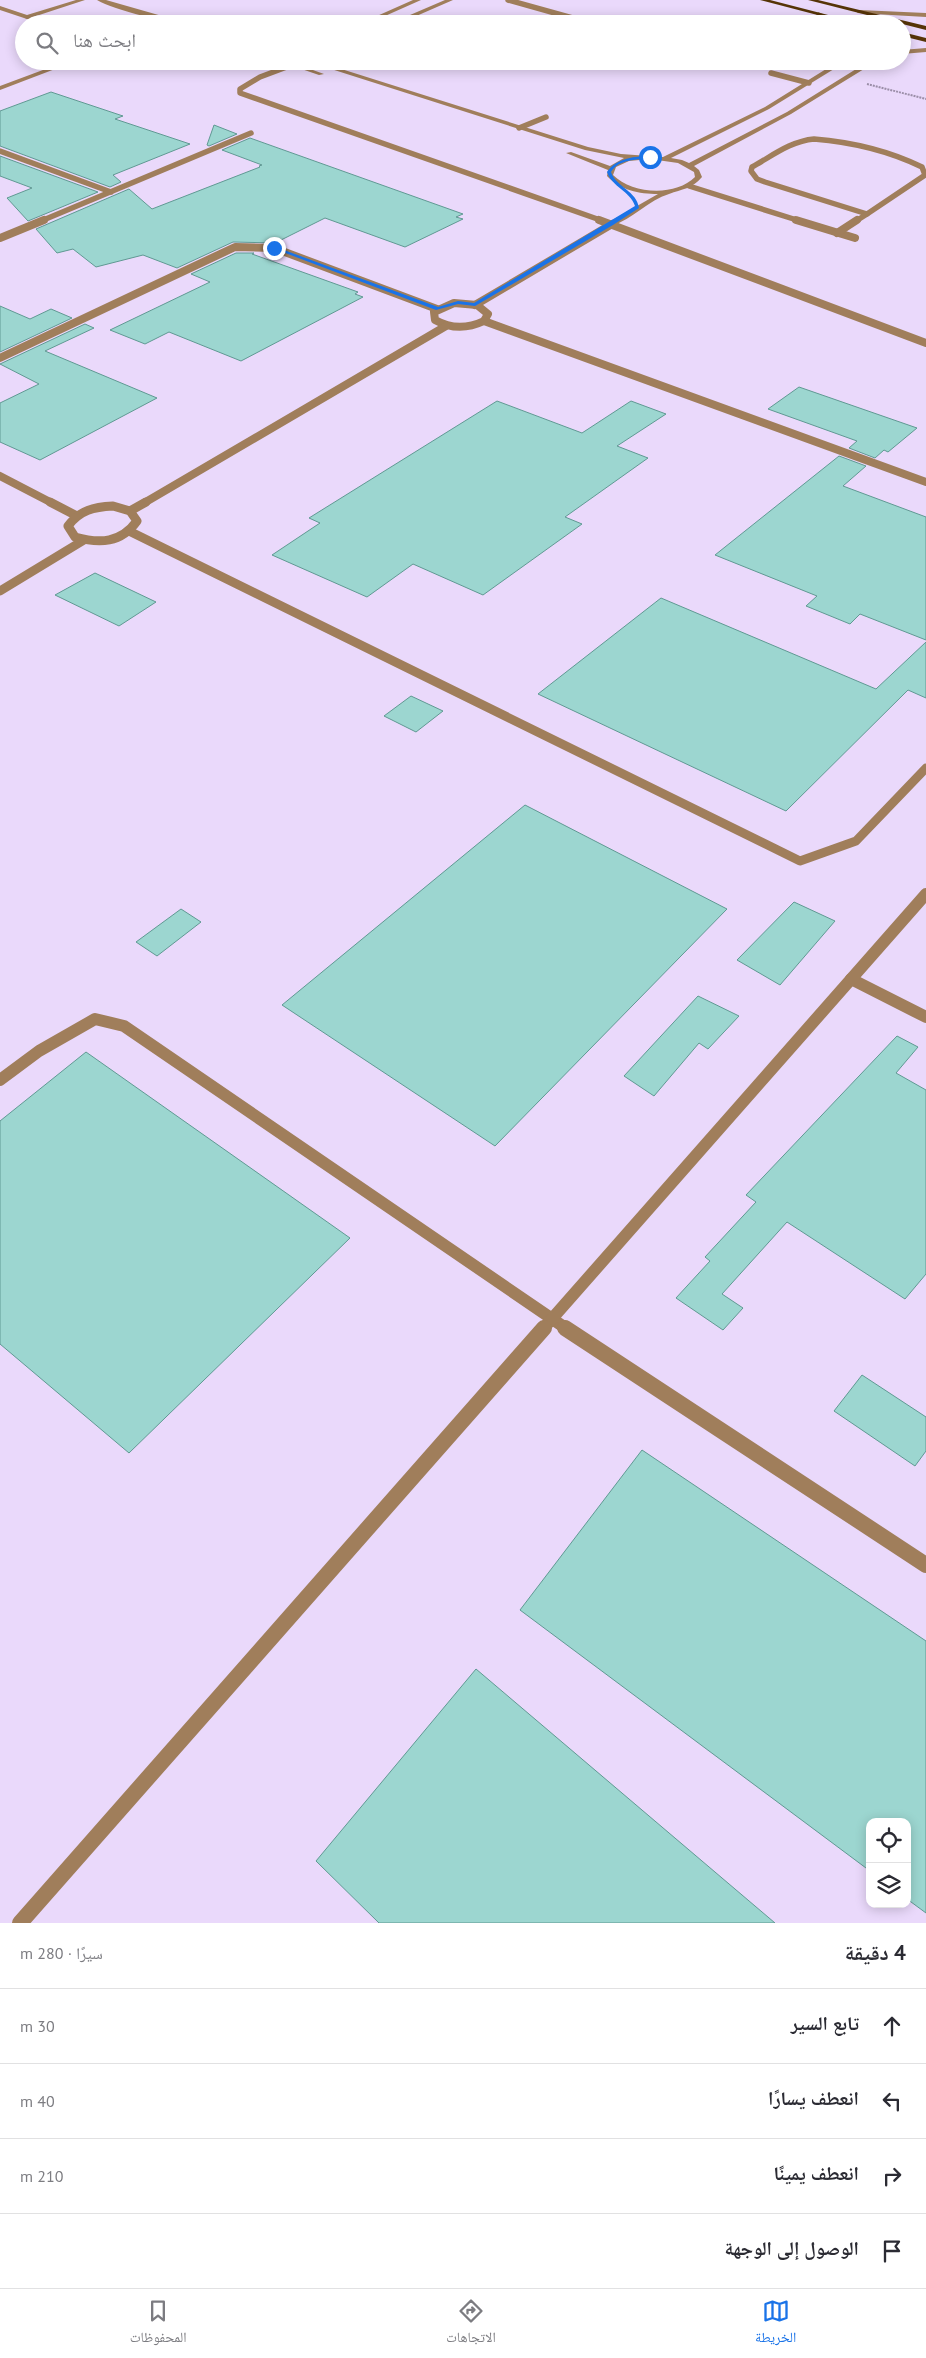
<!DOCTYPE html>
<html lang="ar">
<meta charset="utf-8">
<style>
body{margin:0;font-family:"PT Sans","Noto Naskh Arabic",sans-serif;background:#f7f7f7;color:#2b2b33;direction:rtl}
.controls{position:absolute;right:15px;bottom:15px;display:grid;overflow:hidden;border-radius:10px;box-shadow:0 2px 12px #0003}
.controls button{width:45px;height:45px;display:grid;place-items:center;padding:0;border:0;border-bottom:1px solid #e1e1e2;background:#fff;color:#2b2b33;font:25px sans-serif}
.stop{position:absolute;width:15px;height:15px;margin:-11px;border:4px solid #1a73e8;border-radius:50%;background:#fff}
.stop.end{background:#1a73e8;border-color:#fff;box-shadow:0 1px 5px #0008}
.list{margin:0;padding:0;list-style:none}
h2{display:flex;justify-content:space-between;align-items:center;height:65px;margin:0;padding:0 20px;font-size:21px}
h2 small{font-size:16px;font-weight:400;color:#7c7c81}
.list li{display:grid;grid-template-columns:32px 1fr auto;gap:15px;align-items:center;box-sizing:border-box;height:75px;padding:0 20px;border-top:1px solid #e1e1e2}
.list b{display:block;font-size:19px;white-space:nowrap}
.list em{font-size:16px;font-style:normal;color:#7c7c81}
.icon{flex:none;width:28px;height:28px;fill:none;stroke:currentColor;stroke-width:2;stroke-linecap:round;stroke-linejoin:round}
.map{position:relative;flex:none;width:926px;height:1923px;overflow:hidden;direction:ltr}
.search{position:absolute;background:#fff;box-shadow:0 2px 12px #0003;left:15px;right:15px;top:15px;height:55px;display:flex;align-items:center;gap:12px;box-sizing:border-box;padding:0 18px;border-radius:28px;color:#7c7c81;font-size:19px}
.sheet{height:365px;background:#fff}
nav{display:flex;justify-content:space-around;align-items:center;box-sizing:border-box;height:70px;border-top:1px solid #e1e1e2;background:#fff;font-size:14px;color:#7c7c81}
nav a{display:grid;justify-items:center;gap:2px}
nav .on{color:#1a73e8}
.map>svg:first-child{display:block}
.building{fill:#9cd6d0;stroke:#609993}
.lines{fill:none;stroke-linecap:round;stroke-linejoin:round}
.path{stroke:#9b8ea8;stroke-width:2;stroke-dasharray:2 1;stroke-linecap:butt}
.service-far4{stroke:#a07e5b;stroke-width:5.5}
.service-far3{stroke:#a07e5b;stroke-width:8}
.service-far2{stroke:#a07e5b;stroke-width:9}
.service-far1{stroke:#a07e5b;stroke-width:12}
.service{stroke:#a07e5b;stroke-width:16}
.pedestrian{fill:#a07e5b;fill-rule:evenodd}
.minor{fill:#a07e5b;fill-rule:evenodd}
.primary{fill:#563407;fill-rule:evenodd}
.route{fill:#1a73e8}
</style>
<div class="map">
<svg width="926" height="1923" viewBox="0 0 926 1923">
<rect width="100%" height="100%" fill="#ead9fb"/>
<g class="building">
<polygon points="51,92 123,116 115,119 190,144 113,175 121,182 110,187 0,146 0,111"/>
<polygon points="214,125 237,134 209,146 207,145"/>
<polygon points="250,138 463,214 456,217 463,219 405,247 325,218 275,243 233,242 177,268 143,255 96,267 73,249 57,253 36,229 129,189 152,209 260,167 259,166 262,165 222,150"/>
<polygon points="0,156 98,192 28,221 7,198 32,188 0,176"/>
<polygon points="236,253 254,253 252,254 358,292 355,294 363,297 241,361 169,332 145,344 110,330 210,282 191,274"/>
<polygon points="0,306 30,319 51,309 72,318 0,352"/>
<polygon points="85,324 94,328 45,351 157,398 40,460 0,442 0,403 39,384 0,364"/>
<polygon points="799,387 917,428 888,452 884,450 875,458 849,448 857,441 768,409"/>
<polygon points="497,401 582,433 631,401 666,414 617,446 648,458 565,517 582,524 483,595 413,564 367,597 272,555 320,523 309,518"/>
<polygon points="839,456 866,466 843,486 926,517 926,640 860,614 850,624 806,606 817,596 715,555"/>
<polygon points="95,573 156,602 119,626 55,595"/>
<polygon points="661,598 876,689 926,642 926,698 908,690 786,811 538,694"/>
<polygon points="411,696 443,711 416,732 384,716"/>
<polygon points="525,805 727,909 495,1146 282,1005"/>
<polygon points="794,902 835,921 780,985 737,960"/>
<polygon points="181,909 201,922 157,956 136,942"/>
<polygon points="698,996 739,1016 708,1049 699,1043 654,1096 624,1076"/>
<polygon points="897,1036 918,1047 896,1073 926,1090 926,1274 905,1299 787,1222 722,1294 743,1308 723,1330 676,1298 710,1261 705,1257 756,1202 746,1195"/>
<polygon points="86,1052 350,1238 129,1453 0,1344 0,1121"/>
<polygon points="862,1375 926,1417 926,1451 915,1466 834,1411"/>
<polygon points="642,1450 926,1641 926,1913 907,1899 907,1822 870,1822 870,1871 520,1610"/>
<polygon points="476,1669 775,1923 379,1923 316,1861"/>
</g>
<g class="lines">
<polyline class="path" points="867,84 926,99"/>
<g class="service-far4">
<polyline points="508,0 594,24"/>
<polyline points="292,65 260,77 240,89 240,93 603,221"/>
<polyline points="771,73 809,83"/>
<polyline points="519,128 546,117"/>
<path d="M814 139C851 142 889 151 922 167L925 175 867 214 765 182 757 179 751 171 752 167C772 156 791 141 814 139Z"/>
<polyline points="0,151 111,192"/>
<polyline points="689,186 800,221"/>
<polyline points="41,221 251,133"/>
<polyline points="856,221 867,214"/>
</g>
<g class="service-far3">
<polyline points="599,220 926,343"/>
<polyline points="796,220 855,238"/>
<polyline points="837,233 857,220"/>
<polyline points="0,238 44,220"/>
<path d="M454 303 477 305 488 314 484 321C467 329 451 329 435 320L434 312Z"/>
<polyline points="475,305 612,224"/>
<polyline points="484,321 926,482"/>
<polyline points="0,358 235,247 274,248 437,309"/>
<polyline points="0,476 52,503"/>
<polyline points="144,503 446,326"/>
</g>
<g class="service-far2">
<polyline points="50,502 75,515"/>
<path d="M113 506 130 511 137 521C121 543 100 544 75 537L68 526C80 510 94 507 113 506Z"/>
<polyline points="130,511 146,502"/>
<polyline points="131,532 800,861 856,841 926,768"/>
<polyline points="0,591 84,540"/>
</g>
<g class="service-far1">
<polyline points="851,979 926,1017"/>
<polyline points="0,1080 39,1051 95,1019 124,1026 567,1329"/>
<polyline points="543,1329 926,894"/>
</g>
<g class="service">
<polyline points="565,1328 926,1565"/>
<polyline points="20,1923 544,1328"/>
</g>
<polygon class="pedestrian" points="25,16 48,24 39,24 25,18"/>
<g class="minor">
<polygon points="76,0 85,0 27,19 0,10 0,6 27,15"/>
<path d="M97 0H106L190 24C170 24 114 10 97 0Z"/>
<polygon points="413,0 421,0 367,24 359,24"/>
<polygon points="445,0 453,0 398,24 389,24"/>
<polygon points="859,10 926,13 926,17 857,13"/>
<polygon points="818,12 843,23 844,24 836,24 816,15"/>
<polygon points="926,48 926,52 902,54 902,50"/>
<polygon points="67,61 76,61 0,90 0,86"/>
<polygon points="278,61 288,61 324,74 319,75"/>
<path d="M306 61H316L588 147 621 154 663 157 765 107 839 61H847L769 109 671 158 682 160 689 163 787 112 869 61H877L791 114 694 166 699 170 702 177C692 189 682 189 669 194 649 200 632 219 612 226L608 224 609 222 658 194C639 194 620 190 607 176L608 170 566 153 571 152 610 166 624 158 585 150ZM650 159 678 163 694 172 695 177C675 197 632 194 613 175L616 167 629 161Z"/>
</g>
<g class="primary">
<polygon points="760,0 770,0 863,24 852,24"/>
<polygon points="808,0 818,0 926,26 926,30"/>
<polygon points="902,32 926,38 926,42 902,36"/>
</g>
</g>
<path class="route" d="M651 156 650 158C636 160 619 159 611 172 616 187 637 191 639 208L613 225 475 306 458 304 436 310 272 248 276 247 438 307 458 301 474 303 635 206C630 191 612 187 607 172 616 158 636 156 651 156Z"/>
</svg>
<div class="controls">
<button><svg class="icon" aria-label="locate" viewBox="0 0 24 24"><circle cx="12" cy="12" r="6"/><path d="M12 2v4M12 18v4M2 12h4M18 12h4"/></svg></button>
<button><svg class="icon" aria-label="layers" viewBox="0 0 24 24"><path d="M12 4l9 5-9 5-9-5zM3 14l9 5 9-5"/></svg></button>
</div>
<div class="stop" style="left:650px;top:157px"></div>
<div class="stop end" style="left:274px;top:248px"></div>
<div class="search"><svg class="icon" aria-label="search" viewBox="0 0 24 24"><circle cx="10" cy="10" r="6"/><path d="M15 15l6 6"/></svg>ابحث هنا</div>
</div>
<section class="sheet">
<h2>4 دقيقة<small>سيرًا · 280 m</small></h2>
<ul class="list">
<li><svg class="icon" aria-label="ahead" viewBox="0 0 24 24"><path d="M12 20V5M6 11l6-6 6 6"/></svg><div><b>تابع السير</b></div><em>30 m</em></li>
<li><svg class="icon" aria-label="left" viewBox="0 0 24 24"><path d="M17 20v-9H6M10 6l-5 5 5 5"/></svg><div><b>انعطف يسارًا</b></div><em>40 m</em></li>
<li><svg class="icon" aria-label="right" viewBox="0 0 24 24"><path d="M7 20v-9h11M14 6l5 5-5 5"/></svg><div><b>انعطف يمينًا</b></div><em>210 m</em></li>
<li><svg class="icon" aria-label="arrive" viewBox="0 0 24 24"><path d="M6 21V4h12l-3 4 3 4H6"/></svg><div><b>الوصول إلى الوجهة</b></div></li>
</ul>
</section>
<nav>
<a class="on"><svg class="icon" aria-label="map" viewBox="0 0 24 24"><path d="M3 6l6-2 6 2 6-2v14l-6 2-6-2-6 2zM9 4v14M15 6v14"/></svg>الخريطة</a>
<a><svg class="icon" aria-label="directions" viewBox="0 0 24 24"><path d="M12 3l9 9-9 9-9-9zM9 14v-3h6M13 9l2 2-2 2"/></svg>الاتجاهات</a>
<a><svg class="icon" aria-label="saved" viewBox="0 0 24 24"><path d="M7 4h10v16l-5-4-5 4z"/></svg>المحفوظات</a>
</nav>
